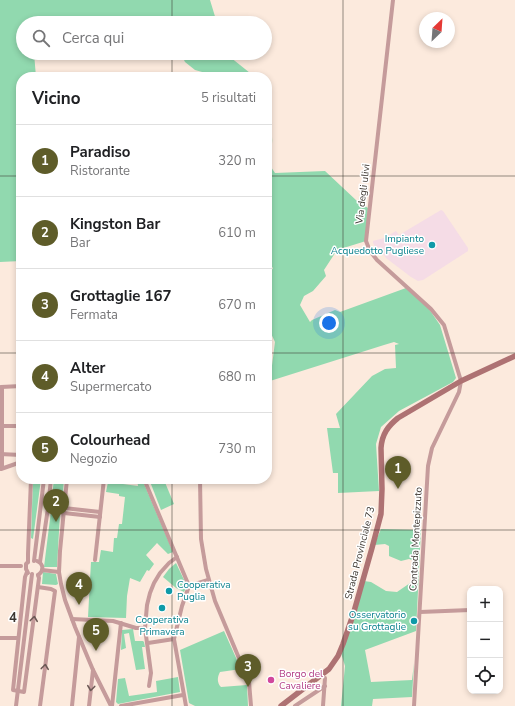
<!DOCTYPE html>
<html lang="it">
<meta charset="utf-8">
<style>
body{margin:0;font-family:"Nunito Sans",sans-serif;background:#f6f6f6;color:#202124}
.controls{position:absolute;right:12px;bottom:12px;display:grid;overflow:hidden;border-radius:8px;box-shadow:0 2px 6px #0003}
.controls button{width:36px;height:36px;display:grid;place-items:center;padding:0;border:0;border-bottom:1px solid #e0e0e0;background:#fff;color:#202124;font:20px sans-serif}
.compass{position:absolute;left:419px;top:12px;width:36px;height:36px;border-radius:50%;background:#fff;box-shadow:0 2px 6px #0003;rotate:25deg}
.you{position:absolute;left:329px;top:323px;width:14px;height:14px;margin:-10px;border:3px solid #fff;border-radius:50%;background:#1a73e8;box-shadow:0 0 0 6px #1a73e833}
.badge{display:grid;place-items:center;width:26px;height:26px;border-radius:50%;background:#5e5c29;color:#fff;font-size:13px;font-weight:700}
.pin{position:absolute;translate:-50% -33px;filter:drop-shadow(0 1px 2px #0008)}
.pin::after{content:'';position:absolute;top:21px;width:14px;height:12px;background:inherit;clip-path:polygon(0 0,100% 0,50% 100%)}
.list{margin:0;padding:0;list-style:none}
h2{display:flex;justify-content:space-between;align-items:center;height:52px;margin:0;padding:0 16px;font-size:17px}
h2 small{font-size:13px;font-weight:400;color:#757577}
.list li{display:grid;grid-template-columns:26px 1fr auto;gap:12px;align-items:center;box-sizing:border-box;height:72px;padding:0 16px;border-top:1px solid #e0e0e0}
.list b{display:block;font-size:15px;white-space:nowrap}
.list p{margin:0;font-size:13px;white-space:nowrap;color:#757577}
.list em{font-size:13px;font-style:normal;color:#757577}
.icon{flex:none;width:22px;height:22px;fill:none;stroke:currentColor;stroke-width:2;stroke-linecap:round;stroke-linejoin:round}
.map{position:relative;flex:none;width:515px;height:706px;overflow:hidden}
.search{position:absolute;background:#fff;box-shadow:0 2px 6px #0003;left:16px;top:16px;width:256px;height:44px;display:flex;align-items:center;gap:10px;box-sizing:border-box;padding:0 14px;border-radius:22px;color:#757577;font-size:15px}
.panel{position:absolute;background:#fff;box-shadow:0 2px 6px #0003;left:16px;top:72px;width:256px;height:412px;border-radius:16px}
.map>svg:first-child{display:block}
.industrial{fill:#f5dce6}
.green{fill:#91d9af}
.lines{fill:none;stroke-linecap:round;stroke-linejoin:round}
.street{stroke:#c59b9b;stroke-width:4}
.secondary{stroke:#ae7273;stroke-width:5.5}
.oneway{stroke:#6c5955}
.grid{fill:none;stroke:#3c3630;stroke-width:1;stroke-opacity:0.55}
.culture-dot{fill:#0f9aa8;stroke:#fff;stroke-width:1.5}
.hotel-dot{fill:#d1479c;stroke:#fff;stroke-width:1.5}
.labels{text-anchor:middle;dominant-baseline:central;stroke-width:3;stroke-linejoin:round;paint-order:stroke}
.street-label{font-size:10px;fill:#3c3630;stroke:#fff}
.culture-label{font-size:10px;fill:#0d838f;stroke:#fff;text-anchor:end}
.hotel-label{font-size:10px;fill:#b23c85;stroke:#fff;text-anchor:start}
.grid-label{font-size:13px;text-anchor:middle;font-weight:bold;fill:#3c3630;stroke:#fff;stroke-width:3;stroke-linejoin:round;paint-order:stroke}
</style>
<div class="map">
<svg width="515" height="706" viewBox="0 0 515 706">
<rect width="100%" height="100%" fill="#fceadd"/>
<polygon class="industrial" points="441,210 443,211 468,248 468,251 423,280 418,281 411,277 386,258 382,252 377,250 373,243 373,241 384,238 396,231 399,235"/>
<g class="green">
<polygon points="0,0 210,0 217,23 23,23 23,53 34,53 36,77 21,77 21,261 0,262"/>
<polygon points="132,53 225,53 255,77 220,77 195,70 185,62 181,54 163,59 136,57"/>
<path d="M267 108C270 126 277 143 267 161L275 173 325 171 357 201 368 208 366 241 337 250 324 270 326 276 313 291 304 296 300 305 310 322 312 320 335 310 340 312 406 288 429 309 440 325 456 378 453 382 399 411 381 427 376 444 379 491 338 493V473H333L327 428H340L336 414 372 376 385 369 396 368 395 345 399 344 394 342 384 345 270 381 275 342 267 325V278L273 268 267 262Z"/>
<polygon points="33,479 41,479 33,539 31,538"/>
<polygon points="54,479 64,479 62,505 51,504"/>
<polygon points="137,479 142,479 173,552 168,554 157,543 146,555 154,564 149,571 147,570 140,582 130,578 127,596 126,618 88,617 91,562 99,562 101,550 113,552 114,538 117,538 119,524 122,524 125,497 119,496 119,494 106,492 108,482 138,486"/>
<polygon points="149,479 164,480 174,504 161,510"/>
<polygon points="51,511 60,514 57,567 44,567"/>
<polygon points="381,529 421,530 416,631 365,650 371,682 412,680 414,663 412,697 373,699 372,706 341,706 345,666 341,653 364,581 371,582 386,591 397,592 413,581 415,573 412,560 409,559 401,561 389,556 389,546 385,544 374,545"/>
<polygon points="176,563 187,586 184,592 176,588 163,577 169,569"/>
<polygon points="43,572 56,574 58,584 56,585 42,584"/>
<polygon points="133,629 135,641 143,641 144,642 145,647 142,647 145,669 136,670 129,633 124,634 126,648 121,650 122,630"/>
<path d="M224 631 241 669 220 672C217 677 217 683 221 687L247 685 248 706H195L189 703 180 650Z"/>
<polygon points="178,677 180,692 118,704 116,702 118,679 125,678 129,696 157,692 156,681"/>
</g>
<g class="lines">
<g class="street">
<polyline points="393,0 366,241 370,251 377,260 431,309 444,325 461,381 459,392 432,448 428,466 414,706"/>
<polyline points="1,387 21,386"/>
<polyline points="2,387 2,468"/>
<polyline points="0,426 21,426"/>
<polyline points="0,454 21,455"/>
<polyline points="1,469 21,462"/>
<polyline points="67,479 60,551 59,572 61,584 65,600 75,627 93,670 111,706"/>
<polyline points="144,479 189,586"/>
<polyline points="200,479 201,539 206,569 215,601 249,682 251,706"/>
<polyline points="48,508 64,513 100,517"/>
<polyline points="53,508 64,508 100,512"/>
<polyline points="95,560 104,479"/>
<polyline points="34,561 44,479"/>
<path d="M37 561C44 564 44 571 38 575"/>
<polyline points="28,562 28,554 31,479"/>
<polyline points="40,562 48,508 51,479"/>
<polyline points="0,566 21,566"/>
<polyline points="42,570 59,572"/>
<polyline points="27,572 25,577 13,690 24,692 39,578 38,575"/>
<polyline points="28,573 26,569 26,564 28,562"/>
<polyline points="38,587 51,589 55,591 40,706"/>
<polyline points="420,612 470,610"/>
<polyline points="72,619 113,621 136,628 145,628"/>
<polyline points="0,638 18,638"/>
<polyline points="148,643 174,639"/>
<polyline points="149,686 151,673 145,628 147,605 150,593 154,583 160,573 169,563 177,557"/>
<polyline points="16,706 32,574"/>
<polyline points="72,706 79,637"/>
<polyline points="89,706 93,670"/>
<polyline points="112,706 121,623"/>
<polyline points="121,706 183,695"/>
<polyline points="186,706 174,639 182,606 189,586 208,580"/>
<polyline points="295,706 325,686"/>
<polyline points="323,706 325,678"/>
</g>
<path class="secondary" d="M281 706 329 669 338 656 343 644 353 615 372 548 381 514 382 489 381 448C382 434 388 426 398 418L461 381 515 356"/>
</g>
<defs><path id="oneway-chevron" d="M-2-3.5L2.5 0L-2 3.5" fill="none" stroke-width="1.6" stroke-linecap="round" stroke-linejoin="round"/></defs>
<g class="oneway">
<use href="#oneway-chevron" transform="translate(34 619) rotate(-83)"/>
<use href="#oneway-chevron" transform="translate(45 667) rotate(-83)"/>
<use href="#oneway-chevron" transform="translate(91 688) rotate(97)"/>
</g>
<path class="grid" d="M172 0V23M343 0V706M172 53V77M0 176H21M267 176H515M0 353H21M267 353H515M172 479V706M0 530H515"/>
<g class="culture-dot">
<circle cx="432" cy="245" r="4"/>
<circle cx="169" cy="591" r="4"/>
<circle cx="162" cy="608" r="4"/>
<circle cx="414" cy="621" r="4"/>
</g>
<circle class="hotel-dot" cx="271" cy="680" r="4"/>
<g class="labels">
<g class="street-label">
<text transform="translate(363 194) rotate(-83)">Via degli ulivi</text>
<text transform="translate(416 539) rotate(-87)">Contrada Montepizzuto</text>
<text transform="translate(360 553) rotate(-76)">Strada Provinciale 73</text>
</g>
<g class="culture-label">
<text x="424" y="239">Impianto<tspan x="424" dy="12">Acquedotto Pugliese</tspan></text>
<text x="177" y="585" text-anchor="start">Cooperativa<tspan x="177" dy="12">Puglia</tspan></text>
<text x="406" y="615">Osservatorio<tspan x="406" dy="12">su Grottaglie</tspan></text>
<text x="162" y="620" text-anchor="middle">Cooperativa<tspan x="162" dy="12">Primavera</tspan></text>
</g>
<g class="hotel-label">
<text x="279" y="674">Borgo del<tspan x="279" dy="12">Cavaliere</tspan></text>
</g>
</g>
<g class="grid-label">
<text x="13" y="622">4</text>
</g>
</svg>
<div class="controls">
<button>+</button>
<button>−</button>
<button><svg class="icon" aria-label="locate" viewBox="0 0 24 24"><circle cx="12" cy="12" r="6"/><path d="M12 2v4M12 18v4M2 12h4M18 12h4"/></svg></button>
</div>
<svg class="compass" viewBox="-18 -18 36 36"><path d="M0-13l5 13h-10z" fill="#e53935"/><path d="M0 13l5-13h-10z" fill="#757577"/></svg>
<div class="you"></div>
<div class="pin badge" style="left:398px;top:489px">1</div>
<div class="pin badge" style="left:56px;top:522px">2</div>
<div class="pin badge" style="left:248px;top:687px">3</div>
<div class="pin badge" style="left:79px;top:605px">4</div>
<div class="pin badge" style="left:96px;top:651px">5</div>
<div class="search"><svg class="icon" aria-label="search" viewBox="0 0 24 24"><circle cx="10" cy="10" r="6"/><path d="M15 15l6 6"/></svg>Cerca qui</div>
<section class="panel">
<h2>Vicino<small>5 risultati</small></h2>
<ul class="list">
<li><span class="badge">1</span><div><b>Paradiso</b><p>Ristorante</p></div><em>320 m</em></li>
<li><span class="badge">2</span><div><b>Kingston Bar</b><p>Bar</p></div><em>610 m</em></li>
<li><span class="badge">3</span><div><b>Grottaglie 167</b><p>Fermata</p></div><em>670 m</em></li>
<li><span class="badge">4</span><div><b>Alter</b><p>Supermercato</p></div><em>680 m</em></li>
<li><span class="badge">5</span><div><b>Colourhead</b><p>Negozio</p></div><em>730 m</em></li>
</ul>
</section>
</div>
